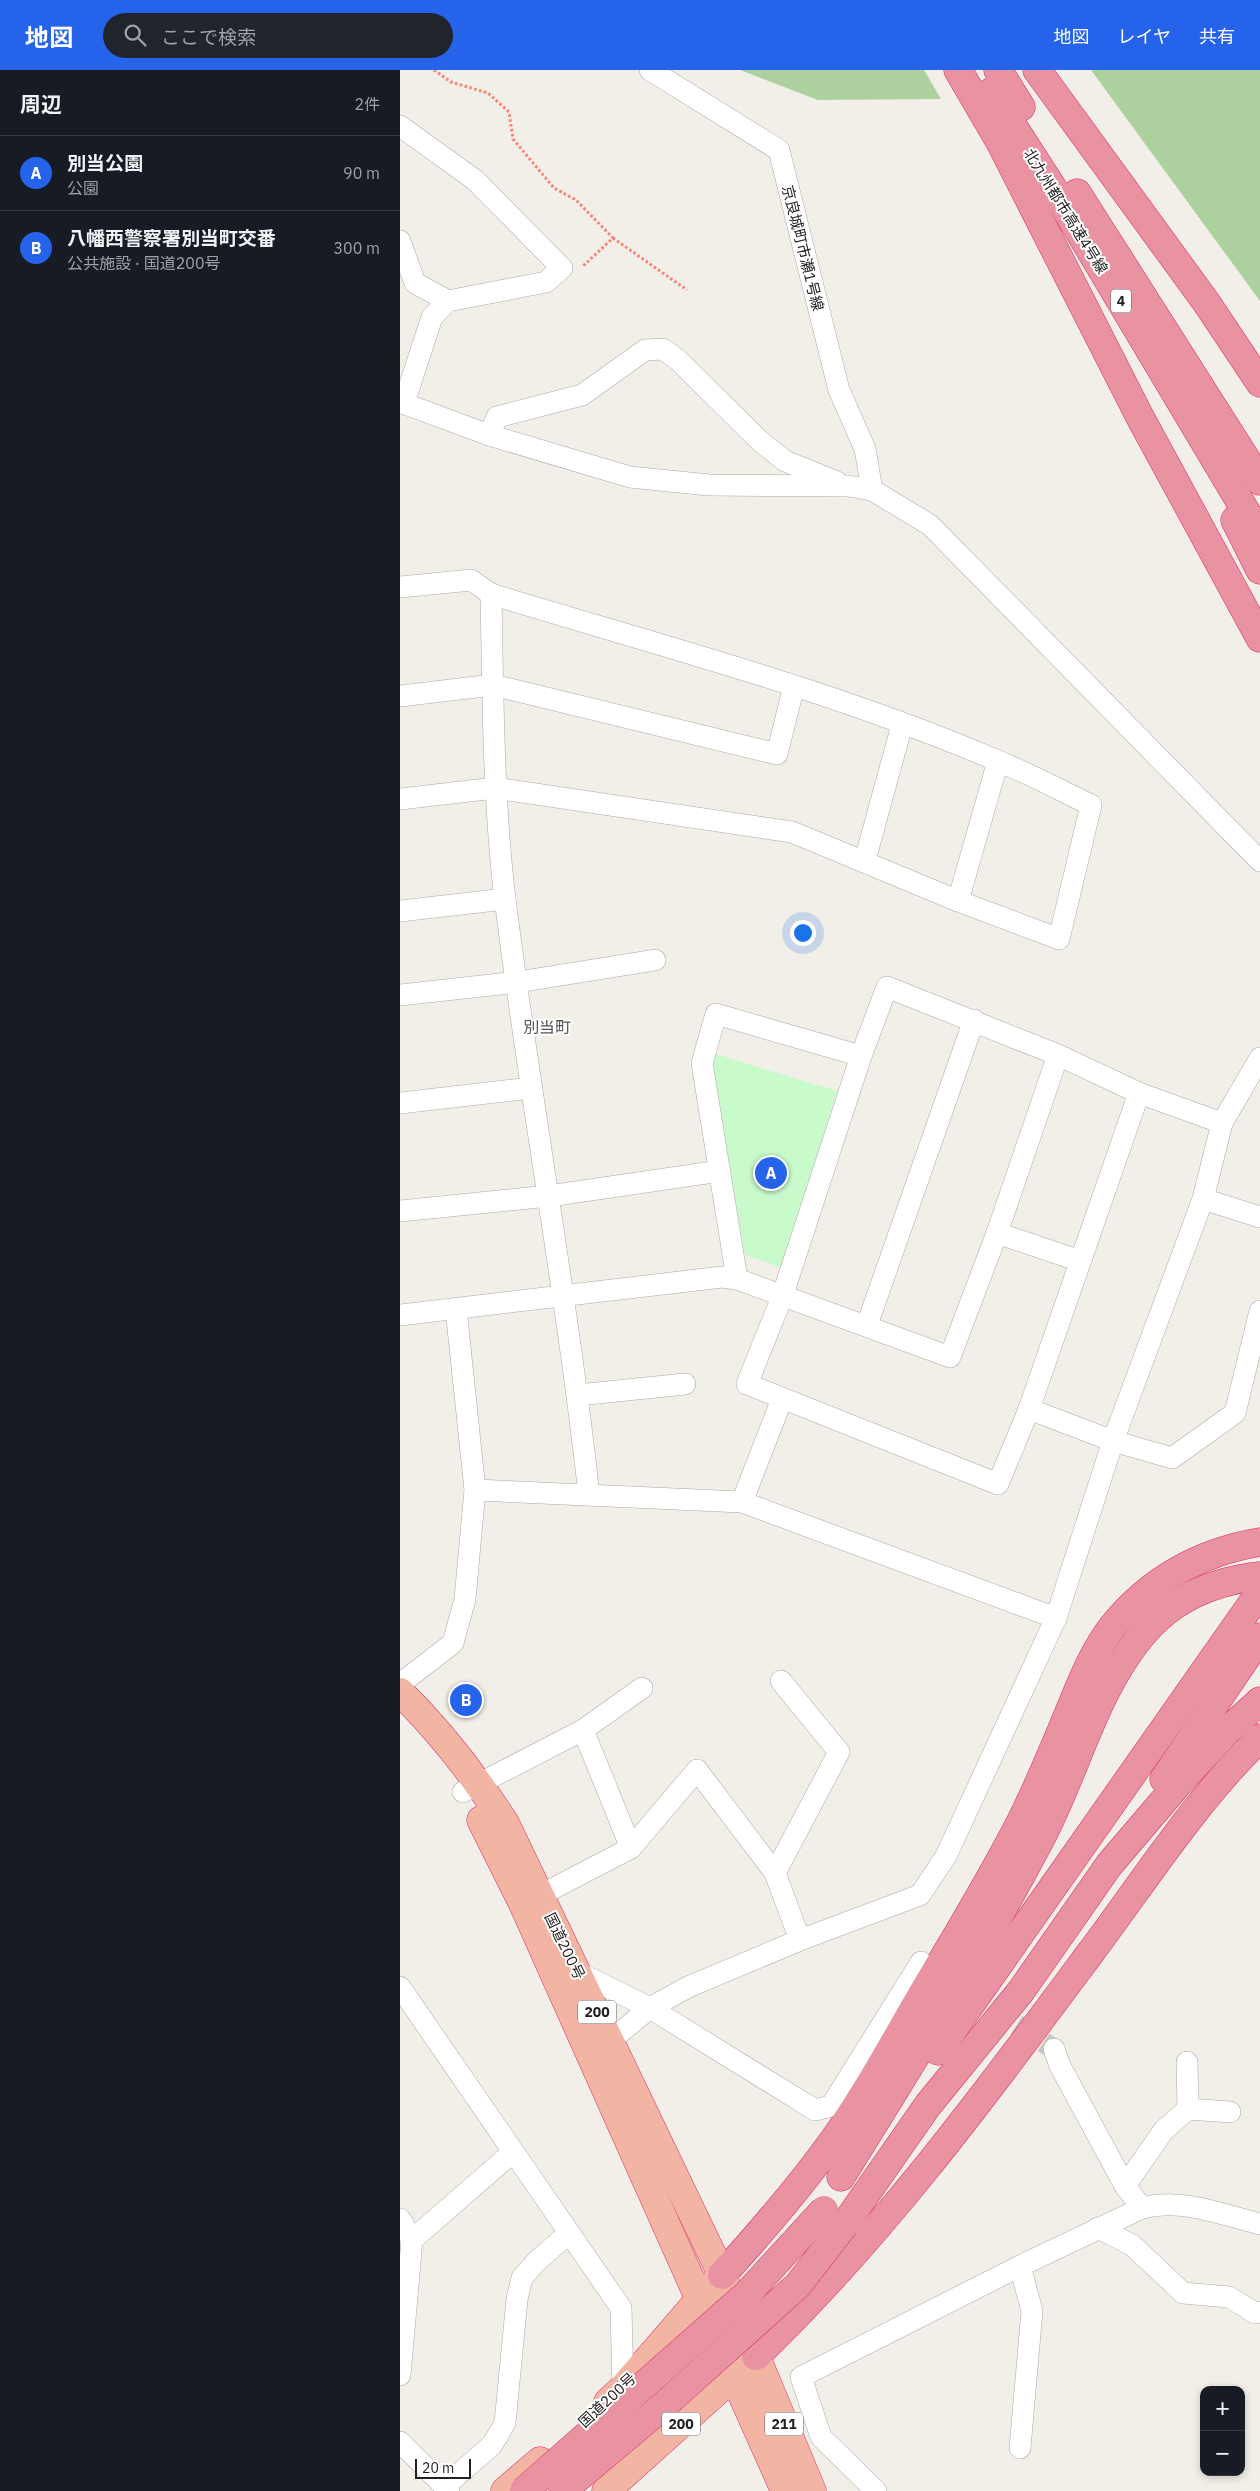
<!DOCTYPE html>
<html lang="ja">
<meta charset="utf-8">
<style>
body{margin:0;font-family:"IBM Plex Sans","Noto Sans JP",sans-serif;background:#20242c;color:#f1f3f6}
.controls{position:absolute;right:15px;bottom:15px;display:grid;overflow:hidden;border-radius:10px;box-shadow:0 2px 8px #0003}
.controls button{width:45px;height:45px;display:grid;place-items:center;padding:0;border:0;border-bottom:1px solid #363941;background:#171b24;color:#f1f3f6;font:25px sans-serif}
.scale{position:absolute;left:15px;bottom:12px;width:56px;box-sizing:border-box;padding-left:5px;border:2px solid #222;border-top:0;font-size:14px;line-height:18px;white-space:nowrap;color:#222;-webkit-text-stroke:4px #fff;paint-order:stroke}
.you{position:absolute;left:402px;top:862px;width:18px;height:18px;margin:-12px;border:4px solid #fff;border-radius:50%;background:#1a73e8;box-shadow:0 0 0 8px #1a73e833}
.badge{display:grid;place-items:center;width:32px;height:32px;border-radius:50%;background:#2563eb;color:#fff;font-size:16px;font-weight:700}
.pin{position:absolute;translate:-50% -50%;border:2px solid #fff;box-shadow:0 1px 5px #0006}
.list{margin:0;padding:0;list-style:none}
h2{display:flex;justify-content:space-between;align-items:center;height:65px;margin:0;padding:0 20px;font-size:21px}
h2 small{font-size:16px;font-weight:400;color:#9ea1a6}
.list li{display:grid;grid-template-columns:32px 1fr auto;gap:15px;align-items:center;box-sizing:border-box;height:75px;padding:0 20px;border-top:1px solid #363941}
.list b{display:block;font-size:19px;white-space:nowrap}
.list p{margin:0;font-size:16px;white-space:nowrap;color:#9ea1a6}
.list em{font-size:16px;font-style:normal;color:#9ea1a6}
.icon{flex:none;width:28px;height:28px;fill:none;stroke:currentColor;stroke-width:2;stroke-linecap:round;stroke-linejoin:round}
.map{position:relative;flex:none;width:860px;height:2421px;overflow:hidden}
header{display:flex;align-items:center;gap:30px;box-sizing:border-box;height:70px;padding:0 25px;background:#2563eb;color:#fff}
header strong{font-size:24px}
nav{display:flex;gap:28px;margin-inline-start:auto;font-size:18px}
.search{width:350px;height:45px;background:#20242c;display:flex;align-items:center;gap:12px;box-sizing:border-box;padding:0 18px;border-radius:28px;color:#9ea1a6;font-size:19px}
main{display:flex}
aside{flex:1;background:#171b24}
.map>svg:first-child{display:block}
.forest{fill:#add19e}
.park{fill:#c8facc}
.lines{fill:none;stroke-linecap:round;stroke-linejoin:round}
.minor-tunnel{stroke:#c8c6c1;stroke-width:21;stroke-dasharray:21 11;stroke-linecap:butt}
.minor-casing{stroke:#a9a9a9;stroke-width:22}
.trunk-casing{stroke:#dc2a67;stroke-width:29}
.motorway-casing{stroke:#dc2a67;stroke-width:29}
.path{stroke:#fa8072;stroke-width:3;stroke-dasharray:2.5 2.5;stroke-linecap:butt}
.minor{stroke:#fff;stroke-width:21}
.trunk{stroke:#f2b4a3;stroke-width:28}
.motorway{stroke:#e892a2;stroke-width:28}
.motorway-bridge-casing{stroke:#dc2a67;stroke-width:29;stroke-linecap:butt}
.motorway-bridge{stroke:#e892a2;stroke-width:28}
.labels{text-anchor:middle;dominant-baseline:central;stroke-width:4;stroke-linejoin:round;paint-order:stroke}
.shield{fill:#fff;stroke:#646464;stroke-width:1}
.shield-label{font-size:14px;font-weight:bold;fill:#222}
.street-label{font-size:15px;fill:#222;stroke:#fff}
.neighbourhood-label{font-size:16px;fill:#555;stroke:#fff}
</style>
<header>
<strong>地図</strong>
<div class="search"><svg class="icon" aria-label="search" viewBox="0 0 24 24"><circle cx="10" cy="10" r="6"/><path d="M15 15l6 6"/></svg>ここで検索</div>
<nav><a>地図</a><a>レイヤ</a><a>共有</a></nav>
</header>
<main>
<aside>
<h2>周辺<small>2件</small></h2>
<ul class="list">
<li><span class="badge">A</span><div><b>別当公園</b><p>公園</p></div><em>90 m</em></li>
<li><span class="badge">B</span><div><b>八幡西警察署別当町交番</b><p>公共施設 · 国道200号</p></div><em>300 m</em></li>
</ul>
</aside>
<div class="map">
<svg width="860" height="2421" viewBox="0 0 860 2421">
<rect width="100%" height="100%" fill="#f2efe9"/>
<g class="forest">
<polygon points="340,0 524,0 541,29 418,30"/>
<polygon points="691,0 860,0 860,231"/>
</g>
<polygon class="park" points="309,982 437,1021 382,1198 345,1185"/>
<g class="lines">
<polyline class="minor-tunnel" points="563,1920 654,1979"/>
<defs>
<g id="minor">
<polyline points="250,0 379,80 439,320 465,379 472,420"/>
<polyline points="0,56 75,110 162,198 146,212 48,231 32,247 4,333"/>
<polyline points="0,171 15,213 48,231"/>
<polyline points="0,332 89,365 230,407 309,415 448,416 472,420 530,455 860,791"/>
<polyline points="89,365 97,347 182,325 245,280 263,279 278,290 360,371 385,391 437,412"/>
<path d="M0 517 71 510 91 524C261 576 435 621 598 691 630 704 660 720 691 735L659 869 558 831 392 762 95 718 0 729"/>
<path d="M91 524C93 626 93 728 105 829 130 1028 167 1225 189 1425"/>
<polyline points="0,626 93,615 377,684 394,616"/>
<polyline points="465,790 502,655"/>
<polyline points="558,831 598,691"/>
<polyline points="0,841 105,829"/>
<polyline points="0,925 118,912 255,890"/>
<polyline points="461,986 316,944 302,993 337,1209 550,1287 597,1163 658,985"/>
<polyline points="739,1023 629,1339 598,1414 347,1314 382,1227 461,986 487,917 658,985 739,1023 822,1053"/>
<polyline points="0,1033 131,1018"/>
<polyline points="803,1129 860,1147"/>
<polyline points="0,1141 149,1126 320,1101"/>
<polyline points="597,1163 680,1191"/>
<polyline points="0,1245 322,1207 337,1209"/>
<polyline points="467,1255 574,950"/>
<polyline points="178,1325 285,1314"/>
<polyline points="629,1339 713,1371 772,1388 835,1343 860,1241"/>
<polyline points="75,1420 342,1432 656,1548"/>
<polyline points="342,1432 382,1329"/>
<polyline points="381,1611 439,1682 375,1803 400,1870"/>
<polyline points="0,1614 53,1573 65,1529 75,1420 56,1239"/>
<polyline points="242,1618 183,1660 231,1778 297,1700 375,1803"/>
<polyline points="63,1722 183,1660"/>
<polyline points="127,1832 231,1778"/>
<polyline points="171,1905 177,1902 250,1938 415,2040 431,2036 521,1892"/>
<polyline points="0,1917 221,2238 223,2318"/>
<polyline points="211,1970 250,1938 288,1917 400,1870 520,1825 546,1786 656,1548 713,1371 803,1129 822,1053 860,988"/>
<polyline points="654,1979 660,1996 725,2116 742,2138"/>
<polyline points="787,1992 788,2039"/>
<polyline points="725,2116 764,2060 788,2039 830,2042"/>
<polyline points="0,2149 12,2170 0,2305"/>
<polyline points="698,2158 732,2175 783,2223 829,2227 855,2243 860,2242"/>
<polyline points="12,2170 113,2082"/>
<polyline points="620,2196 632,2241 620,2378"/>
<polyline points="0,2372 49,2421"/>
<polyline points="45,2416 92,2375 105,2353 117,2229 122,2208 136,2192 169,2163"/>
<path d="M476 2421 421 2367 401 2307 620 2196 742 2138C782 2128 821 2144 860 2154"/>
</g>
<g id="trunk">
<path d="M0 1622C41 1662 74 1705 105 1753L322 2205 412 2421"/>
<polyline points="81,1750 123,1834 385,2421"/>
<polyline points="208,2332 223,2318 311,2216"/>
<polyline points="105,2421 140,2391"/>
<polyline points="206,2421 345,2296"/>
</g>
<g id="motorway">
<polyline points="558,0 600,72 741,349 860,568"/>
<polyline points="598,0 621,37"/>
<polyline points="637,0 806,232 860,313"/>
<polyline points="591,22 658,126 860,465"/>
<polyline points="677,123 860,411"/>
<polyline points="835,450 860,500"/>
<polyline points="764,1709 860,1567"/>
<polyline points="538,1981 860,1522"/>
<path d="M441 2107C510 1995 581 1883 642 1766 676 1701 694 1623 741 1566 771 1529 814 1511 860 1506"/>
<polyline points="445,2154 528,2035 621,1921 709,1795 778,1714 827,1661 860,1631"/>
<path d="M322 2205C361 2162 399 2118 433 2071 470 2019 500 1961 533 1906 563 1855 594 1804 621 1751 640 1713 656 1674 672 1635 683 1608 695 1579 713 1556 751 1509 801 1482 860 1472"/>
<path d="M356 2286C482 2165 587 2022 691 1882 745 1810 795 1731 860 1668"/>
</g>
</defs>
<use href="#minor" class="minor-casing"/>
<use href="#trunk" class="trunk-casing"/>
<use href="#motorway" class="motorway-casing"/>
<g class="path">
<polyline points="34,0 51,12 88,23 109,42 113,69 154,118 176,130 213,168 182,197"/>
<polyline points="213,168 287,220"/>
</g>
<use href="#minor" class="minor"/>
<use href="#trunk" class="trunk"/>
<use href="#motorway" class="motorway"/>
<defs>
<g id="motorway-bridge">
<polyline points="124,2421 347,2224 424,2140"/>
<polyline points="162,2421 262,2337 398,2215 445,2154"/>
</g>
</defs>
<use href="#motorway-bridge" class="motorway-bridge-casing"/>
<use href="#motorway-bridge" class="motorway-bridge"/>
</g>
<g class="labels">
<g class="shield">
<rect x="711" y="219.5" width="20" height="23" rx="4"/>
<rect x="178" y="1930.5" width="38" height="23" rx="4"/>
<rect x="262" y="2342.5" width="38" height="23" rx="4"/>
<rect x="365" y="2342.5" width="38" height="23" rx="4"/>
</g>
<g class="shield-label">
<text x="721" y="231">4</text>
<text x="197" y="1942">200</text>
<text x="281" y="2354">200</text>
<text x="384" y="2354">211</text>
</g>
<g class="street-label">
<text transform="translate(666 141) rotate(58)">北九州都市高速4号線</text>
<text transform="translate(403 178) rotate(76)">京良城町市瀬1号線</text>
<text transform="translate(165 1876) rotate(64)">国道200号</text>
<text transform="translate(207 2330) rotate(-43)">国道200号</text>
</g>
<g class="neighbourhood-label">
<text x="147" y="957">別当町</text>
</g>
</g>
</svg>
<div class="controls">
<button>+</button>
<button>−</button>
</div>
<div class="scale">20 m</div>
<div class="you"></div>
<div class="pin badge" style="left:371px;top:1103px">A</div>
<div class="pin badge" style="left:66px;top:1630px">B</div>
</div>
</main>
